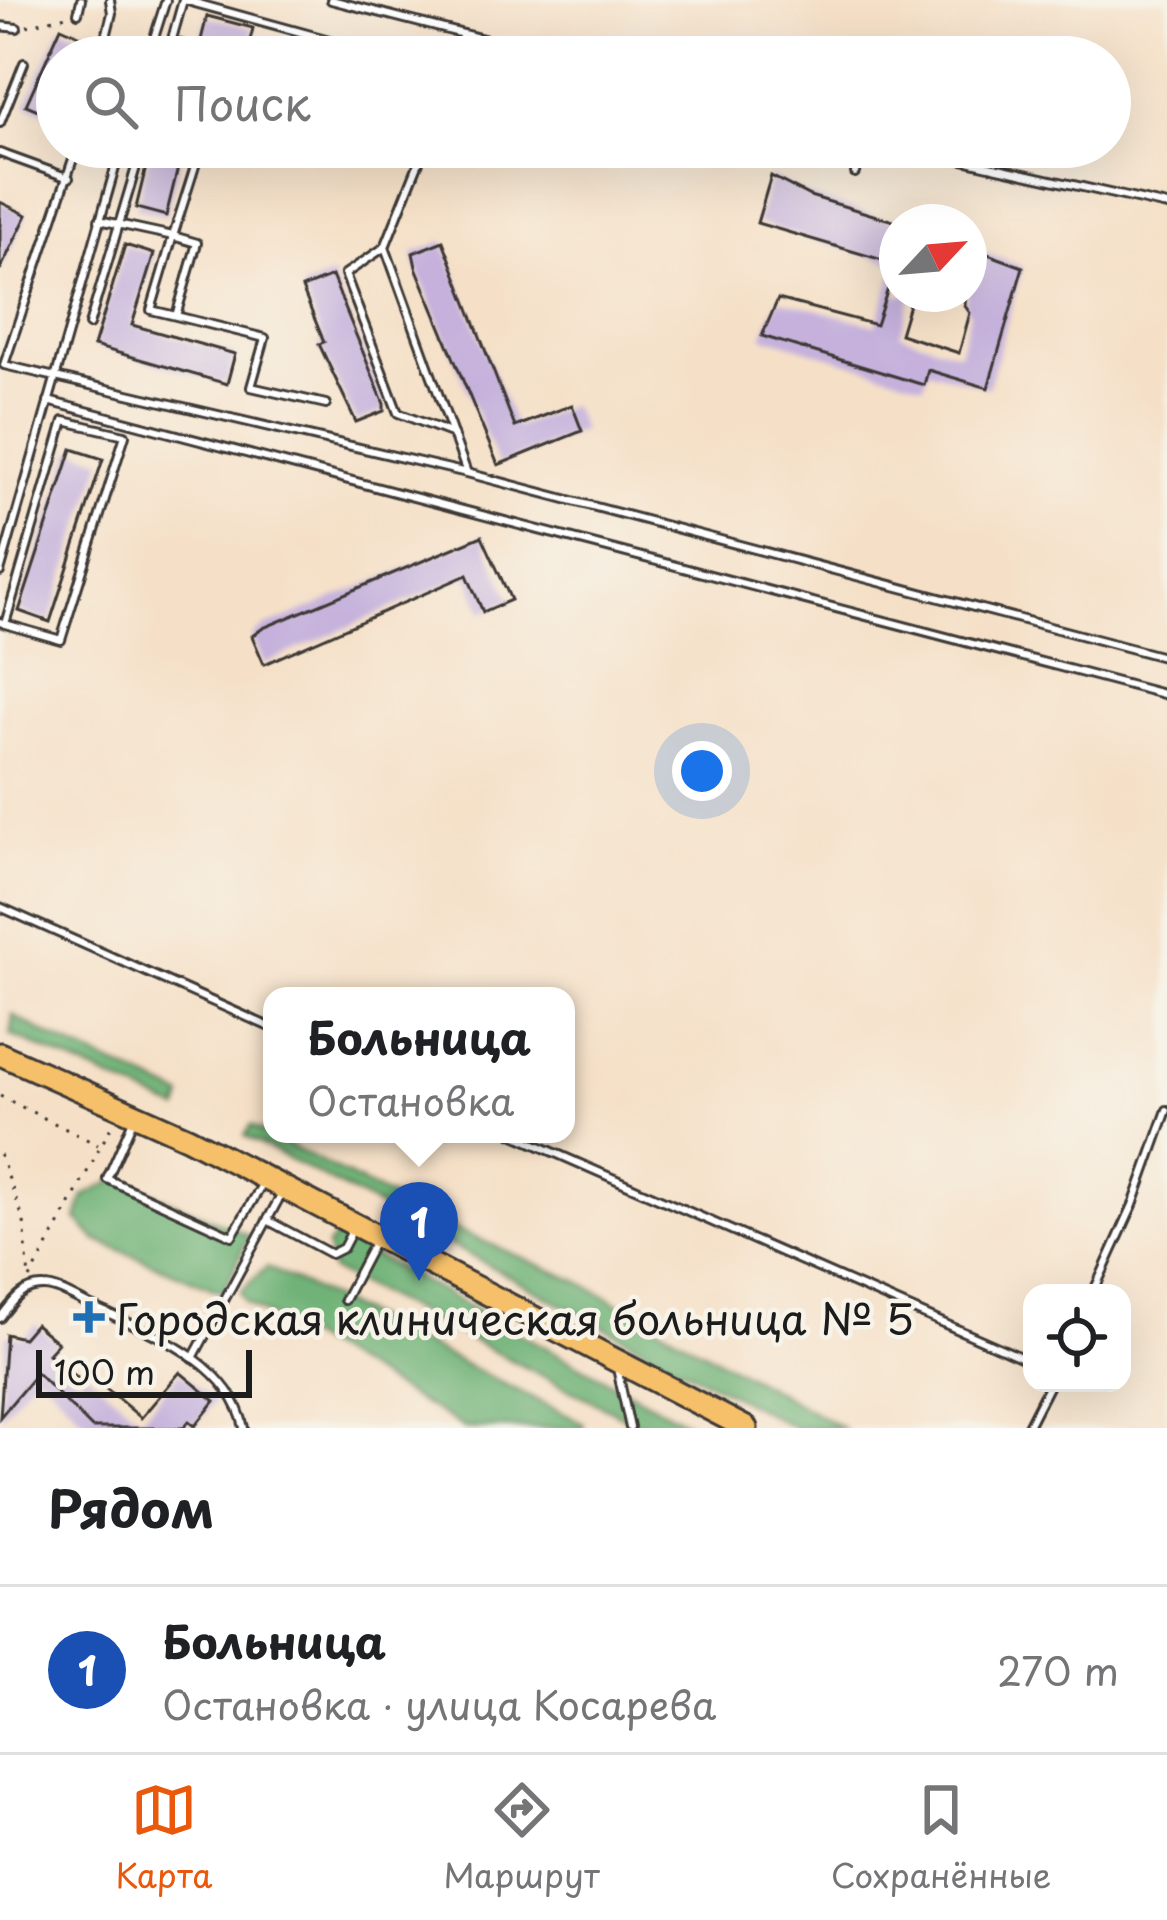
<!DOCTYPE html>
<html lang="ru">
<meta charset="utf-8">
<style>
body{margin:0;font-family:"Playpen Sans",sans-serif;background:#f6f6f6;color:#202124}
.controls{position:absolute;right:36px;bottom:36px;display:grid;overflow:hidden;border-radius:24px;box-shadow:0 12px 48px #0002}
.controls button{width:108px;height:108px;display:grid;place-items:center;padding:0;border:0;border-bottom:3px solid #e0e0e0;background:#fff;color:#202124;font:60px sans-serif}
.compass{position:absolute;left:879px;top:204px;width:108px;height:108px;border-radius:50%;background:#fff;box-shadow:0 12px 48px #0002;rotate:64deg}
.scale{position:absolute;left:36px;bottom:30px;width:216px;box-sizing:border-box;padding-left:12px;border:6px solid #1c1c1c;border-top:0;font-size:33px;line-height:42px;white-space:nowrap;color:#1c1c1c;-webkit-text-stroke:9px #f7f3e8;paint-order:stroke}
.you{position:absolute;left:702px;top:771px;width:42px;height:42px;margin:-30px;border:9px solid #fff;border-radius:50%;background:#1a73e8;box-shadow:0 0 0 18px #1a73e833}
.badge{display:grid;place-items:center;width:78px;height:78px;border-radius:50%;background:#ea580c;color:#fff;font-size:39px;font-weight:700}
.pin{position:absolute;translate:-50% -99px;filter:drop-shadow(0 3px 6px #0008)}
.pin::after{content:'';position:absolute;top:63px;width:42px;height:36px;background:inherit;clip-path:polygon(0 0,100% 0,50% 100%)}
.popup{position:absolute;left:263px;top:987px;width:312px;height:156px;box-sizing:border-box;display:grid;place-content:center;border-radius:24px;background:#fff;filter:drop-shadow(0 3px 9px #0005);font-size:39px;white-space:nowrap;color:#757577}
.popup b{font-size:45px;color:#202124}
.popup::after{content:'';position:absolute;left:50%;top:100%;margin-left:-24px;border:24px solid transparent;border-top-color:#fff}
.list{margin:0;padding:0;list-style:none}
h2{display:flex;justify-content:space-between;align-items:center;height:156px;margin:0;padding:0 48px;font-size:51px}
h2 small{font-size:39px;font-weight:400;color:#757577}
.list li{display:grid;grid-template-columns:78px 1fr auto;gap:36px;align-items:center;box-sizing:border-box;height:168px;padding:0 48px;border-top:3px solid #e0e0e0}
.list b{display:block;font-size:45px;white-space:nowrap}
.list p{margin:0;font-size:39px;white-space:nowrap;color:#757577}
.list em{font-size:39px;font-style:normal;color:#757577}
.icon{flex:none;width:66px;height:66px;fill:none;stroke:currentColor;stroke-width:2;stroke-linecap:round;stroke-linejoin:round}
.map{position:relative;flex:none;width:1167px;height:1428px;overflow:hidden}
.search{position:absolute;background:#fff;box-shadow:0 12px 48px #0002;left:36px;right:36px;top:36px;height:132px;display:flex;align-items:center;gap:30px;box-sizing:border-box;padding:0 42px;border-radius:66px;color:#757577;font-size:45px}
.sheet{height:324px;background:#fff}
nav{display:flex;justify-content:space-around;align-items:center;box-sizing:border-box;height:168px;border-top:3px solid #e0e0e0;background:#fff;font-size:33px;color:#757577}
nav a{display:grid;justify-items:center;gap:6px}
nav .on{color:#ea580c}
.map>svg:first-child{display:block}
.forest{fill:#6fb277;stroke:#46674a;stroke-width:3}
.building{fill:#c5b1dc}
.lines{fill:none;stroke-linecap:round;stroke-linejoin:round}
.service-casing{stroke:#3d3936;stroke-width:12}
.primary-casing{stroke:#3d3936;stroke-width:27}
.path{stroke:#3d3936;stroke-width:3;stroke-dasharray:3 9;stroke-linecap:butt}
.service{stroke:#fff;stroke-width:6}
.primary{stroke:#f6c06b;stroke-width:21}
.poi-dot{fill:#1f6fb2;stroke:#f7f3e8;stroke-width:4.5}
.labels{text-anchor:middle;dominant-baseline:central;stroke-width:9;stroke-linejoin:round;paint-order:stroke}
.poi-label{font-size:42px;fill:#1c1c1c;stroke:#f7f3e8;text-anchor:start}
</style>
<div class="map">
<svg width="1167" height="1428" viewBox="0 0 1167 1428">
<rect width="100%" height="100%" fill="#f7f3e8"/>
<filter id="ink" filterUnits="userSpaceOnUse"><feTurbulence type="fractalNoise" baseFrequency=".00833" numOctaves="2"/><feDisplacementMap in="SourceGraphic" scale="24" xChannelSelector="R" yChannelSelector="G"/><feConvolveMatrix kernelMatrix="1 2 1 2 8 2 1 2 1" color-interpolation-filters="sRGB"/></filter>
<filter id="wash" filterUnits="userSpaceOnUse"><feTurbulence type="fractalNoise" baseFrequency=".004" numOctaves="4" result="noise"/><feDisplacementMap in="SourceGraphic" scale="48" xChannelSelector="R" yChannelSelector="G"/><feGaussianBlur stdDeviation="2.7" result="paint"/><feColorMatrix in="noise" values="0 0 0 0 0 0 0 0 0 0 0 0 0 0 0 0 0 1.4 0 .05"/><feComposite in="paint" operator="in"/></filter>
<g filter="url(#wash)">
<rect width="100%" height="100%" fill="#f5e0c7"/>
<g class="forest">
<path d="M13 1015C65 1048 127 1068 183 1097L179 1110 11 1035Z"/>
<polygon points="251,1126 442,1224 580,1282 842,1428 795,1428 245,1136"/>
<polygon points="120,1178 249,1236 223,1293 96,1240 77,1219 84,1196"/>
<polygon points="337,1236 697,1428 647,1428 331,1270 327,1246"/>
<polygon points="267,1267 583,1423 583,1428 465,1428 246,1303 240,1292"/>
</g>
<g id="blocks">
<g class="building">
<polygon points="207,16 253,28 246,57 175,57 180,39 200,44"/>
<polygon points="61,27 97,43 92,57 57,57 57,118 26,105"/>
<polygon points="151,147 183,147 166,216 136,208"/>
<polygon points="771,176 810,196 897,222 897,295 912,294 900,334 959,353 970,313 965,306 969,247 1023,267 988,388 928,370 924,385 762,336 778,299 876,325 896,264 757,223"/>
<polygon points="0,202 27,215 0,270"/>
<polygon points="443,241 515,427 572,405 582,431 498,465 416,267 413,253"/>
<polygon points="125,245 154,254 132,325 235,354 227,384 94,346"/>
<polygon points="332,276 384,404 384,411 356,422 319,344 324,342 302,288"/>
<polygon points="72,449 103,459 50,622 19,611"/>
<polygon points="482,536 511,600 483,612 467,575 264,664 252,636 263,628"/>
<polygon points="35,1324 58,1343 48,1354 79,1380 86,1372 141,1418 180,1372 215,1401 195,1426 189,1421 183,1428 92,1428 37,1373 0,1417 6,1334 23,1338"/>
</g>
</g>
</g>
<g filter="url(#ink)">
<use href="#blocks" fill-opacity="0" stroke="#3d3936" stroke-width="3"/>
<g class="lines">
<defs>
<g id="service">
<polyline points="184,0 391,57"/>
<polyline points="331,0 553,57"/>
<polyline points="78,13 81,0"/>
<polyline points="0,26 17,28"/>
<polyline points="101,57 112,13 110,0"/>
<polyline points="148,57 166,0"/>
<polyline points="167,57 183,0"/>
<polyline points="455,57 463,34"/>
<polyline points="0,123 24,63"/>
<polyline points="77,147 4,365 467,473 385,247"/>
<polyline points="425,147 385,247 345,274 398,413 453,434"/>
<polyline points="905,147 1167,206"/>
<polyline points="0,153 69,178"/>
<polyline points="855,173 861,147"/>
<polyline points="99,220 173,236 201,147"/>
<polyline points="176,316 151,310 173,236 197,243 176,316 265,338 251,387 326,404"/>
<polyline points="89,325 142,147"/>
<polyline points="48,401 1167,695"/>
<polyline points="467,473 1167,658"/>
<polyline points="0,572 121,147"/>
<polyline points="0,622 5,624 61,640 125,435 64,421 5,624"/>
<polyline points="0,907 272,1028"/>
<polyline points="134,1118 107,1179 232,1236 263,1183"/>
<polyline points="512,1134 1032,1362"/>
<polyline points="267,1220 331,1254 343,1248 354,1227"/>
<polyline points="1093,1293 1133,1205 1167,1110"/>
<polyline points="344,1300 376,1239"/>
<path d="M0 1318C12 1303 22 1286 44 1287 60 1287 81 1302 96 1308 151 1333 230 1361 244 1428"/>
<polyline points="193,1358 282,1193"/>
<polyline points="617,1368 630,1428"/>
<polyline points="1027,1428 1050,1383"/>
</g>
<polyline id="primary" points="0,1054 188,1138 746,1428"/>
</defs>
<use href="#service" class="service-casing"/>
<use href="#primary" class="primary-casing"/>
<g class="path">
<polyline points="27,26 70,15"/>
<polyline points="0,1096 98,1145"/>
<polyline points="0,1154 24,1221 29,1280"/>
<polyline points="30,1279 111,1127"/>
</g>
<use href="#service" class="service"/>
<use href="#primary" class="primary"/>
</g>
</g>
<path class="poi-dot" d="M83 1299h12v12h12v12h-12v12h-12v-12h-12v-12h12z"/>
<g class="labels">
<g class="poi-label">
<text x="116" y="1317">Городская клиническая больница № 5</text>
</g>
</g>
</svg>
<div class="controls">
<button><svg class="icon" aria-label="locate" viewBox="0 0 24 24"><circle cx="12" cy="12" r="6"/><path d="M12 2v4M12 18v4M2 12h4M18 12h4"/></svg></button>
</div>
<svg class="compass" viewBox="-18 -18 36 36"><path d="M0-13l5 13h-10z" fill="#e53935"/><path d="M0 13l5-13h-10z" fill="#757577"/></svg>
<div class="scale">100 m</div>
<div class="you"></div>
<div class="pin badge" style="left:419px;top:1281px;background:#1a4fb4">1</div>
<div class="popup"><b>Больница</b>Остановка</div>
<div class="search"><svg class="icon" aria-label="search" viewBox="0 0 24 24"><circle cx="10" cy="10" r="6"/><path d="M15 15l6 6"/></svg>Поиск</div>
</div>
<section class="sheet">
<h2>Рядом<small></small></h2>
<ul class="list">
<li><span class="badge" style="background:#1a4fb4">1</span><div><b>Больница</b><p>Остановка · улица Косарева</p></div><em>270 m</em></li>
</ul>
</section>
<nav>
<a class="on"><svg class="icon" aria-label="map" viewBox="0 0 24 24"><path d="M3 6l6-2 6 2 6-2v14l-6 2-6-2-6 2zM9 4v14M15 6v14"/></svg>Карта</a>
<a><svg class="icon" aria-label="directions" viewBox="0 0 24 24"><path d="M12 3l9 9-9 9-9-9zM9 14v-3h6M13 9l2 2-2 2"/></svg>Маршрут</a>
<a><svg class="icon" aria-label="saved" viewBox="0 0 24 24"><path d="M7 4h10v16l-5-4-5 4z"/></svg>Сохранённые</a>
</nav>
